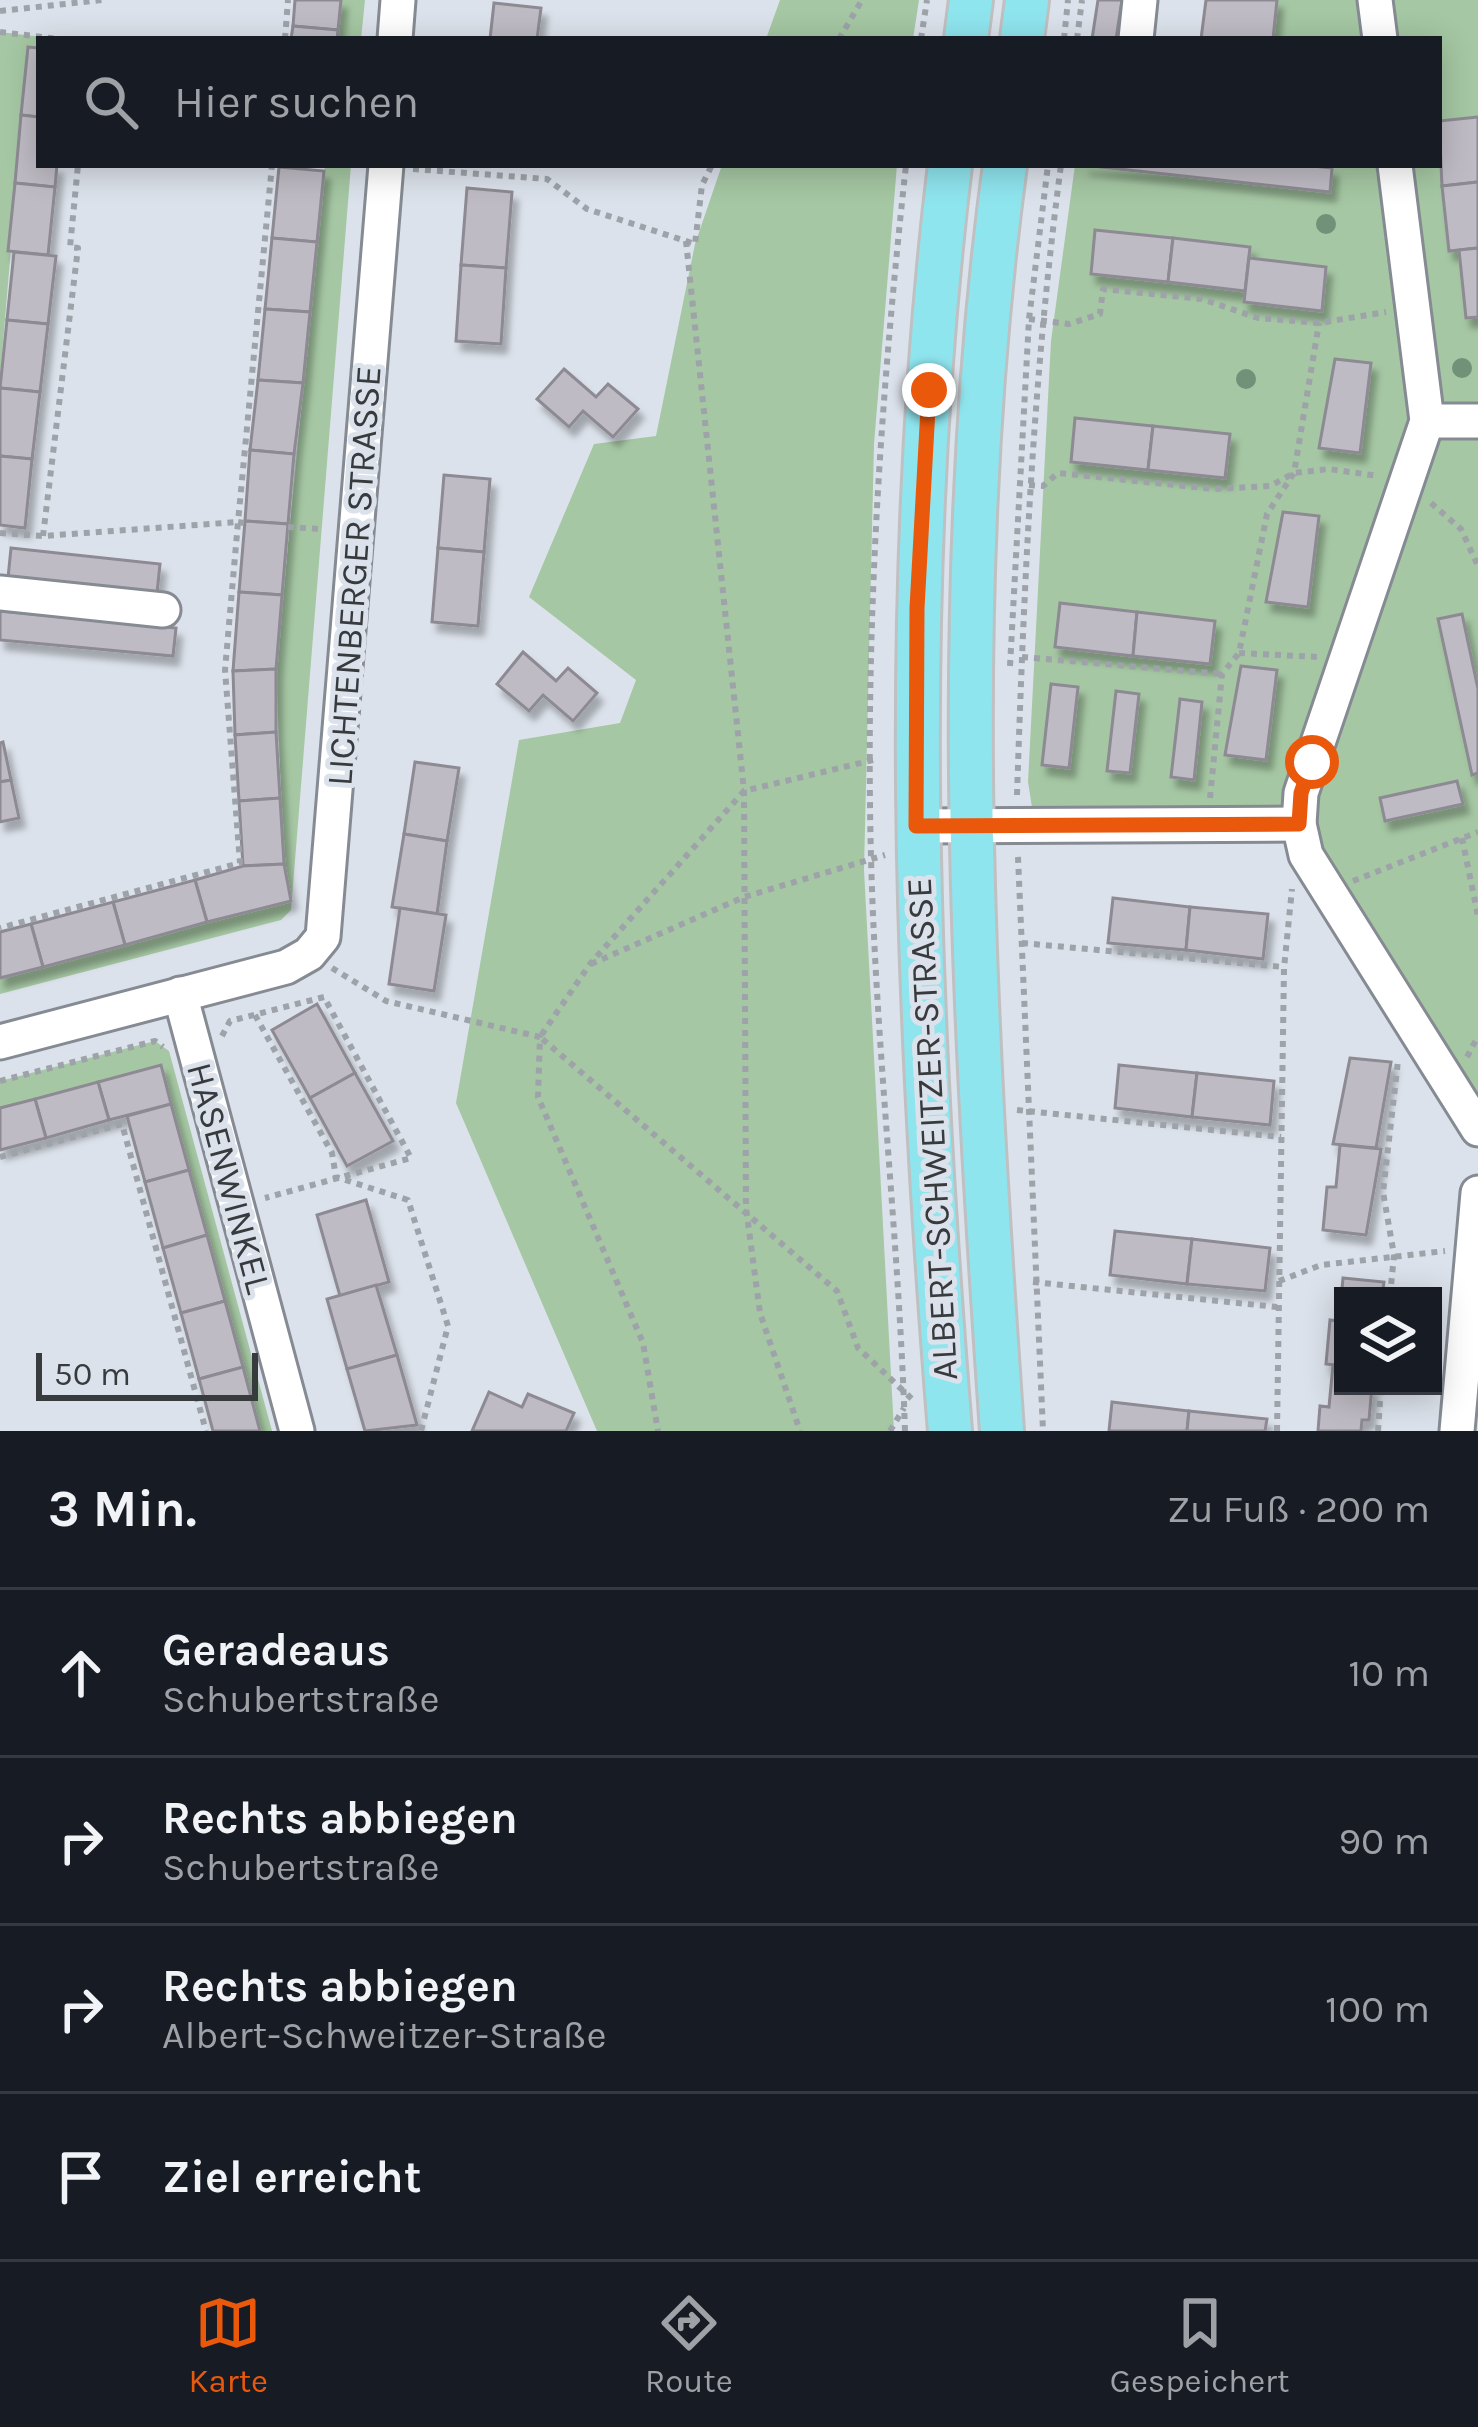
<!DOCTYPE html>
<html lang="de">
<meta charset="utf-8">
<style>
body{margin:0;font-family:Karla,sans-serif;background:#242831;color:#f1f3f6}
.controls{position:absolute;right:36px;bottom:36px;display:grid;overflow:hidden;border-radius:0px;box-shadow:0 6px 30px #0003}
.controls button{width:108px;height:108px;display:grid;place-items:center;padding:0;border:0;border-bottom:3px solid #363941;background:#171b24;color:#f1f3f6;font:60px sans-serif}
.scale{position:absolute;left:36px;bottom:30px;width:222px;box-sizing:border-box;padding-left:12px;border:6px solid #383b3e;border-top:0;font-size:33px;line-height:42px;white-space:nowrap;color:#383b3e;-webkit-text-stroke:9px #dce2eb;paint-order:stroke}
.stop{position:absolute;width:36px;height:36px;margin:-27px;border:9px solid #ea580c;border-radius:50%;background:#fff}
.stop.end{background:#ea580c;border-color:#fff;box-shadow:0 3px 12px #0008}
.list{margin:0;padding:0;list-style:none}
h2{display:flex;justify-content:space-between;align-items:center;height:156px;margin:0;padding:0 48px;font-size:51px}
h2 small{font-size:39px;font-weight:400;color:#9ea1a6}
.list li{display:grid;grid-template-columns:78px 1fr auto;gap:36px;align-items:center;box-sizing:border-box;height:168px;padding:0 48px;border-top:3px solid #363941}
.list b{display:block;font-size:45px;white-space:nowrap}
.list p{margin:0;font-size:39px;white-space:nowrap;color:#9ea1a6}
.list em{font-size:39px;font-style:normal;color:#9ea1a6}
.icon{flex:none;width:66px;height:66px;fill:none;stroke:currentColor;stroke-width:2;stroke-linecap:round;stroke-linejoin:round}
.map{position:relative;flex:none;width:1478px;height:1431px;overflow:hidden}
.search{position:absolute;background:#171b24;box-shadow:0 6px 30px #0003;left:36px;right:36px;top:36px;height:132px;display:flex;align-items:center;gap:30px;box-sizing:border-box;padding:0 42px;border-radius:0px;color:#9ea1a6;font-size:45px}
.sheet{height:828px;background:#171b24}
nav{display:flex;justify-content:space-around;align-items:center;box-sizing:border-box;height:168px;border-top:3px solid #363941;background:#171b24;font-size:33px;color:#9ea1a6}
nav a{display:grid;justify-items:center;gap:6px}
nav .on{color:#ea580c}
.map>svg:first-child{display:block}
.green{fill:#a5c7a3}
.building{fill:#bfbbc4;stroke:#8d8a93;stroke-width:3;filter:url(#shadow)}
.lines{fill:none;stroke-linecap:round;stroke-linejoin:round}
.minor-casing{stroke:#858a93;stroke-width:39}
.major-casing{stroke:#bfc0c1;stroke-width:48}
.path{stroke:#9ea3a9;stroke-width:6;stroke-dasharray:6 6;stroke-linecap:butt}
.minor{stroke:#fff;stroke-width:33}
.major{stroke:#8fe5ee;stroke-width:42}
.tree{fill:#719178}
.route{stroke:#ea580c;stroke-width:15}
.labels{text-anchor:middle;dominant-baseline:central;stroke-width:10;stroke-linejoin:round;paint-order:stroke}
.street-label{font-size:36px;fill:#383b3e;stroke:#dce2eb}
</style>
<div class="map">
<svg width="1478" height="1431" viewBox="0 0 1478 1431">
<defs>
<filter id="shadow"><feDropShadow dx="5.5" dy="9" stdDeviation="3" flood-color="#0004"/></filter>
</defs>
<rect width="100%" height="100%" fill="#dce2eb"/>
<g class="green">
<polygon points="341,0 365,0 361,39 337,39"/>
<polygon points="780,0 919,0 913,39 766,39"/>
<polygon points="1277,0 1478,0 1478,1129 1298,824 1035,826 1028,782 1051,341 1075,165 1439,165 1439,39 1273,39"/>
<polygon points="0,32 59,39 39,39 39,48 28,48 0,378"/>
<polygon points="325,165 351,165 291,910 281,920 0,994 0,978 291,900 284,864 276,669"/>
<polygon points="722,165 897,165 874,444 864,870 894,1431 597,1431 456,1103 519,740 620,723 636,680 529,597 594,444 656,436 695,244"/>
<polygon points="155,1041 169,1051 272,1431 260,1431 161,1065 0,1108 0,1081"/>
</g>
<g class="building">
<polygon points="295,0 341,0 338,30 293,26"/>
<polygon points="1098,0 1122,0 1116,39 1092,39"/>
<polygon points="1206,0 1277,0 1273,39 1201,39"/>
<polygon points="494,3 541,8 537,39 490,39"/>
<polygon points="293,26 338,30 337,39 291,39"/>
<polygon points="28,47 39,48 39,117 21,115"/>
<polygon points="21,115 39,117 39,165 57,165 55,187 15,183"/>
<polygon points="1478,117 1478,182 1442,186 1439,121"/>
<polygon points="1083,165 1303,165 1332,168 1330,192"/>
<polygon points="279,167 324,171 317,242 272,238"/>
<polygon points="1478,182 1478,248 1449,251 1442,186"/>
<polygon points="15,183 55,187 48,255 8,251"/>
<polygon points="467,188 512,192 506,268 461,265"/>
<polygon points="1095,230 1173,238 1168,282 1091,274"/>
<polygon points="272,238 317,242 310,312 265,309"/>
<polygon points="1173,238 1250,247 1245,291 1168,282"/>
<polygon points="1478,248 1478,317 1466,318 1459,250"/>
<polygon points="14,252 56,256 48,324 7,320"/>
<polygon points="1249,258 1326,267 1322,311 1244,302"/>
<polygon points="461,265 506,268 501,344 456,341"/>
<polygon points="265,309 310,312 303,383 258,380"/>
<polygon points="7,320 48,324 40,392 0,388"/>
<polygon points="1335,359 1371,363 1360,453 1319,448"/>
<polygon points="564,369 596,397 608,384 638,409 613,437 583,411 569,427 537,399"/>
<polygon points="258,380 303,383 294,454 250,450"/>
<polygon points="0,388 40,392 32,459 0,456"/>
<polygon points="1075,418 1153,426 1148,470 1071,462"/>
<polygon points="1153,426 1230,434 1225,478 1148,470"/>
<polygon points="250,450 294,454 288,524 245,521"/>
<polygon points="0,456 32,459 25,528 0,525"/>
<polygon points="444,475 490,479 484,552 438,548"/>
<polygon points="1283,512 1319,516 1308,607 1266,602"/>
<polygon points="245,521 288,524 282,595 239,592"/>
<polygon points="11,548 160,564 157,593 8,578"/>
<polygon points="438,548 484,552 478,626 432,622"/>
<polygon points="239,592 282,595 276,669 233,671"/>
<polygon points="1060,603 1137,612 1133,656 1055,647"/>
<polygon points="0,611 176,628 173,656 0,640"/>
<polygon points="1137,612 1215,621 1210,664 1133,656"/>
<polygon points="1462,614 1478,689 1478,773 1472,775 1438,619"/>
<polygon points="523,652 556,681 568,668 597,693 573,721 543,695 529,711 497,684"/>
<polygon points="1241,666 1277,670 1266,760 1225,755"/>
<polygon points="276,669 276,732 235,735 233,671"/>
<polygon points="1051,684 1078,687 1069,768 1042,765"/>
<polygon points="1116,691 1139,694 1130,773 1107,771"/>
<polygon points="1180,699 1202,702 1194,780 1171,777"/>
<polygon points="276,732 280,798 239,801 235,735"/>
<polygon points="3,742 11,780 0,782 0,743"/>
<polygon points="415,762 459,768 447,841 404,834"/>
<polygon points="11,780 19,818 0,822 0,782"/>
<polygon points="1457,781 1463,804 1385,821 1380,798"/>
<polygon points="280,798 284,864 243,866 239,801"/>
<polygon points="404,834 447,841 437,914 392,907"/>
<polygon points="284,864 291,901 207,922 195,880 243,866"/>
<polygon points="195,880 207,922 125,945 113,902"/>
<polygon points="1113,898 1190,907 1186,950 1108,943"/>
<polygon points="113,902 125,945 43,967 31,924"/>
<polygon points="1190,907 1268,914 1263,959 1186,950"/>
<polygon points="400,908 446,915 434,991 389,984"/>
<polygon points="31,924 43,967 0,978 0,932"/>
<polygon points="317,1004 355,1073 310,1098 272,1030"/>
<polygon points="1350,1058 1391,1062 1376,1148 1333,1144"/>
<polygon points="161,1065 171,1104 109,1120 98,1082"/>
<polygon points="1119,1065 1197,1073 1192,1117 1115,1108"/>
<polygon points="355,1073 393,1141 347,1166 310,1098"/>
<polygon points="1197,1073 1274,1081 1270,1125 1192,1117"/>
<polygon points="98,1082 109,1120 46,1138 35,1099"/>
<polygon points="35,1099 46,1138 0,1150 0,1108"/>
<polygon points="171,1104 189,1170 145,1182 127,1116"/>
<polygon points="1340,1145 1381,1149 1366,1235 1323,1230 1327,1187 1336,1187"/>
<polygon points="189,1170 207,1235 163,1248 145,1182"/>
<polygon points="366,1200 389,1282 340,1296 317,1215"/>
<polygon points="1115,1231 1192,1239 1187,1284 1110,1275"/>
<polygon points="207,1235 225,1301 181,1313 163,1248"/>
<polygon points="1192,1239 1270,1248 1265,1291 1187,1284"/>
<polygon points="1343,1278 1384,1282 1382,1296 1343,1296 1343,1366 1326,1364 1330,1320 1339,1321"/>
<polygon points="376,1285 397,1355 347,1369 327,1299"/>
<polygon points="225,1301 243,1367 199,1379 181,1313"/>
<polygon points="397,1355 417,1425 365,1431 347,1369"/>
<polygon points="1333,1365 1343,1366 1343,1386 1372,1386 1369,1420 1362,1420 1361,1431 1318,1431 1320,1406 1329,1407"/>
<polygon points="243,1367 260,1431 213,1431 199,1379"/>
<polygon points="489,1392 522,1407 528,1394 574,1413 566,1431 472,1431"/>
<polygon points="1112,1402 1189,1411 1187,1431 1109,1431"/>
<polygon points="1189,1411 1267,1419 1265,1431 1187,1431"/>
</g>
<g class="lines">
<defs>
<g id="minor">
<polyline points="1375,0 1380,39"/>
<polyline points="395,39 398,0"/>
<polyline points="1136,39 1140,0"/>
<polyline points="1395,165 1427,421 1301,793 1299,824 1306,855 1478,1129"/>
<polyline points="1427,421 1478,421"/>
<polyline points="0,593 163,610"/>
<polyline points="916,826 1299,824"/>
<polyline points="180,994 297,1431"/>
<polyline points="0,1042 286,967 309,954 323,937 386,165"/>
<polyline points="1457,1431 1478,1193"/>
</g>
<g id="major">
<polyline points="966,39 971,0"/>
<polyline points="1022,39 1027,0"/>
<path d="M950 1431C916 1009 899 587 950 165"/>
<path d="M1002 1431C973 1010 948 585 1005 165"/>
</g>
</defs>
<use href="#minor" class="minor-casing"/>
<use href="#major" class="major-casing"/>
<g class="path">
<polyline points="0,11 102,0"/>
<polyline points="0,32 59,39"/>
<polyline points="285,39 288,0"/>
<polyline points="839,39 862,0"/>
<polyline points="921,39 927,0"/>
<polyline points="1064,39 1068,0"/>
<polyline points="1077,39 1082,0"/>
<polyline points="413,169 547,179 587,209 695,244 702,185 712,165"/>
<polyline points="686,241 744,791 746,1208 760,1313 800,1431"/>
<polyline points="1029,319 1069,324 1100,314 1103,289 1202,299 1258,318 1319,323 1386,312"/>
<polyline points="1029,485 1043,486 1058,473 1214,489 1270,486 1294,473 1329,469 1378,476"/>
<polyline points="1431,503 1461,529 1478,566"/>
<polyline points="244,523 238,522 272,165"/>
<polyline points="288,527 320,529"/>
<polyline points="0,533 43,536 238,522 225,670 240,863 0,928"/>
<polyline points="43,536 78,248 70,247 78,165"/>
<polyline points="1239,653 1319,657"/>
<polyline points="1022,657 1222,674"/>
<polyline points="1010,666 1029,319 1048,165"/>
<polyline points="873,760 744,791 590,964 540,1037 837,1291 858,1348 913,1400"/>
<path d="M1017 795C1024 584 1033 375 1061 165"/>
<polyline points="1210,798 1222,674 1239,653 1267,514 1294,473 1319,323"/>
<polyline points="1462,838 1478,916"/>
<polyline points="1018,857 1043,1431"/>
<polyline points="1353,881 1478,832"/>
<polyline points="1022,943 1283,967"/>
<polyline points="591,964 744,897 885,855"/>
<polyline points="332,968 386,1001 540,1037 538,1097 643,1343 658,1431"/>
<polyline points="255,1015 332,1153 336,1177 408,1200 448,1326 421,1431"/>
<polyline points="222,1036 230,1021 324,997 411,1158 265,1198"/>
<polyline points="1467,1057 1478,1036"/>
<polyline points="0,1081 155,1041 163,1047"/>
<polyline points="1017,1110 1281,1137"/>
<polyline points="0,1157 122,1124 206,1431"/>
<polyline points="1279,1281 1321,1265 1445,1251"/>
<polyline points="1033,1282 1277,1307"/>
<polyline points="1390,1296 1394,1255 1383,1192 1398,1061"/>
<polyline points="890,1431 904,1408"/>
<path d="M905 1431C899 1240 876 1049 871 857 865 627 881 393 906 165"/>
<polyline points="1277,1431 1284,968 1292,889"/>
<polyline points="1378,1431 1381,1386"/>
</g>
<use href="#minor" class="minor"/>
<use href="#major" class="major"/>
</g>
<g class="tree">
<circle cx="1326" cy="224" r="10"/>
<circle cx="1462" cy="368" r="10"/>
<circle cx="1246" cy="379" r="10"/>
</g>
<g class="lines">
<polyline class="route" points="929,390 917,608 916,826 1299,824 1301,793 1312,762"/>
</g>
<g class="labels">
<g class="street-label">
<text transform="translate(354 576) rotate(-86)">LICHTENBERGER STRASSE</text>
<text transform="translate(932 1129) rotate(-93)">ALBERT-SCHWEITZER-STRASSE</text>
<text transform="translate(229 1178) rotate(75)">HASENWINKEL</text>
</g>
</g>
</svg>
<div class="controls">
<button><svg class="icon" aria-label="layers" viewBox="0 0 24 24"><path d="M12 4l9 5-9 5-9-5zM3 14l9 5 9-5"/></svg></button>
</div>
<div class="scale">50 m</div>
<div class="stop" style="left:1312px;top:762px"></div>
<div class="stop end" style="left:929px;top:390px"></div>
<div class="search"><svg class="icon" aria-label="search" viewBox="0 0 24 24"><circle cx="10" cy="10" r="6"/><path d="M15 15l6 6"/></svg>Hier suchen</div>
</div>
<section class="sheet">
<h2>3 Min.<small>Zu Fuß · 200 m</small></h2>
<ul class="list">
<li><svg class="icon" aria-label="ahead" viewBox="0 0 24 24"><path d="M12 20V5M6 11l6-6 6 6"/></svg><div><b>Geradeaus</b><p>Schubertstraße</p></div><em>10 m</em></li>
<li><svg class="icon" aria-label="right" viewBox="0 0 24 24"><path d="M7 20v-9h11M14 6l5 5-5 5"/></svg><div><b>Rechts abbiegen</b><p>Schubertstraße</p></div><em>90 m</em></li>
<li><svg class="icon" aria-label="right" viewBox="0 0 24 24"><path d="M7 20v-9h11M14 6l5 5-5 5"/></svg><div><b>Rechts abbiegen</b><p>Albert-Schweitzer-Straße</p></div><em>100 m</em></li>
<li><svg class="icon" aria-label="arrive" viewBox="0 0 24 24"><path d="M6 21V4h12l-3 4 3 4H6"/></svg><div><b>Ziel erreicht</b></div></li>
</ul>
</section>
<nav>
<a class="on"><svg class="icon" aria-label="map" viewBox="0 0 24 24"><path d="M3 6l6-2 6 2 6-2v14l-6 2-6-2-6 2zM9 4v14M15 6v14"/></svg>Karte</a>
<a><svg class="icon" aria-label="directions" viewBox="0 0 24 24"><path d="M12 3l9 9-9 9-9-9zM9 14v-3h6M13 9l2 2-2 2"/></svg>Route</a>
<a><svg class="icon" aria-label="saved" viewBox="0 0 24 24"><path d="M7 4h10v16l-5-4-5 4z"/></svg>Gespeichert</a>
</nav>
